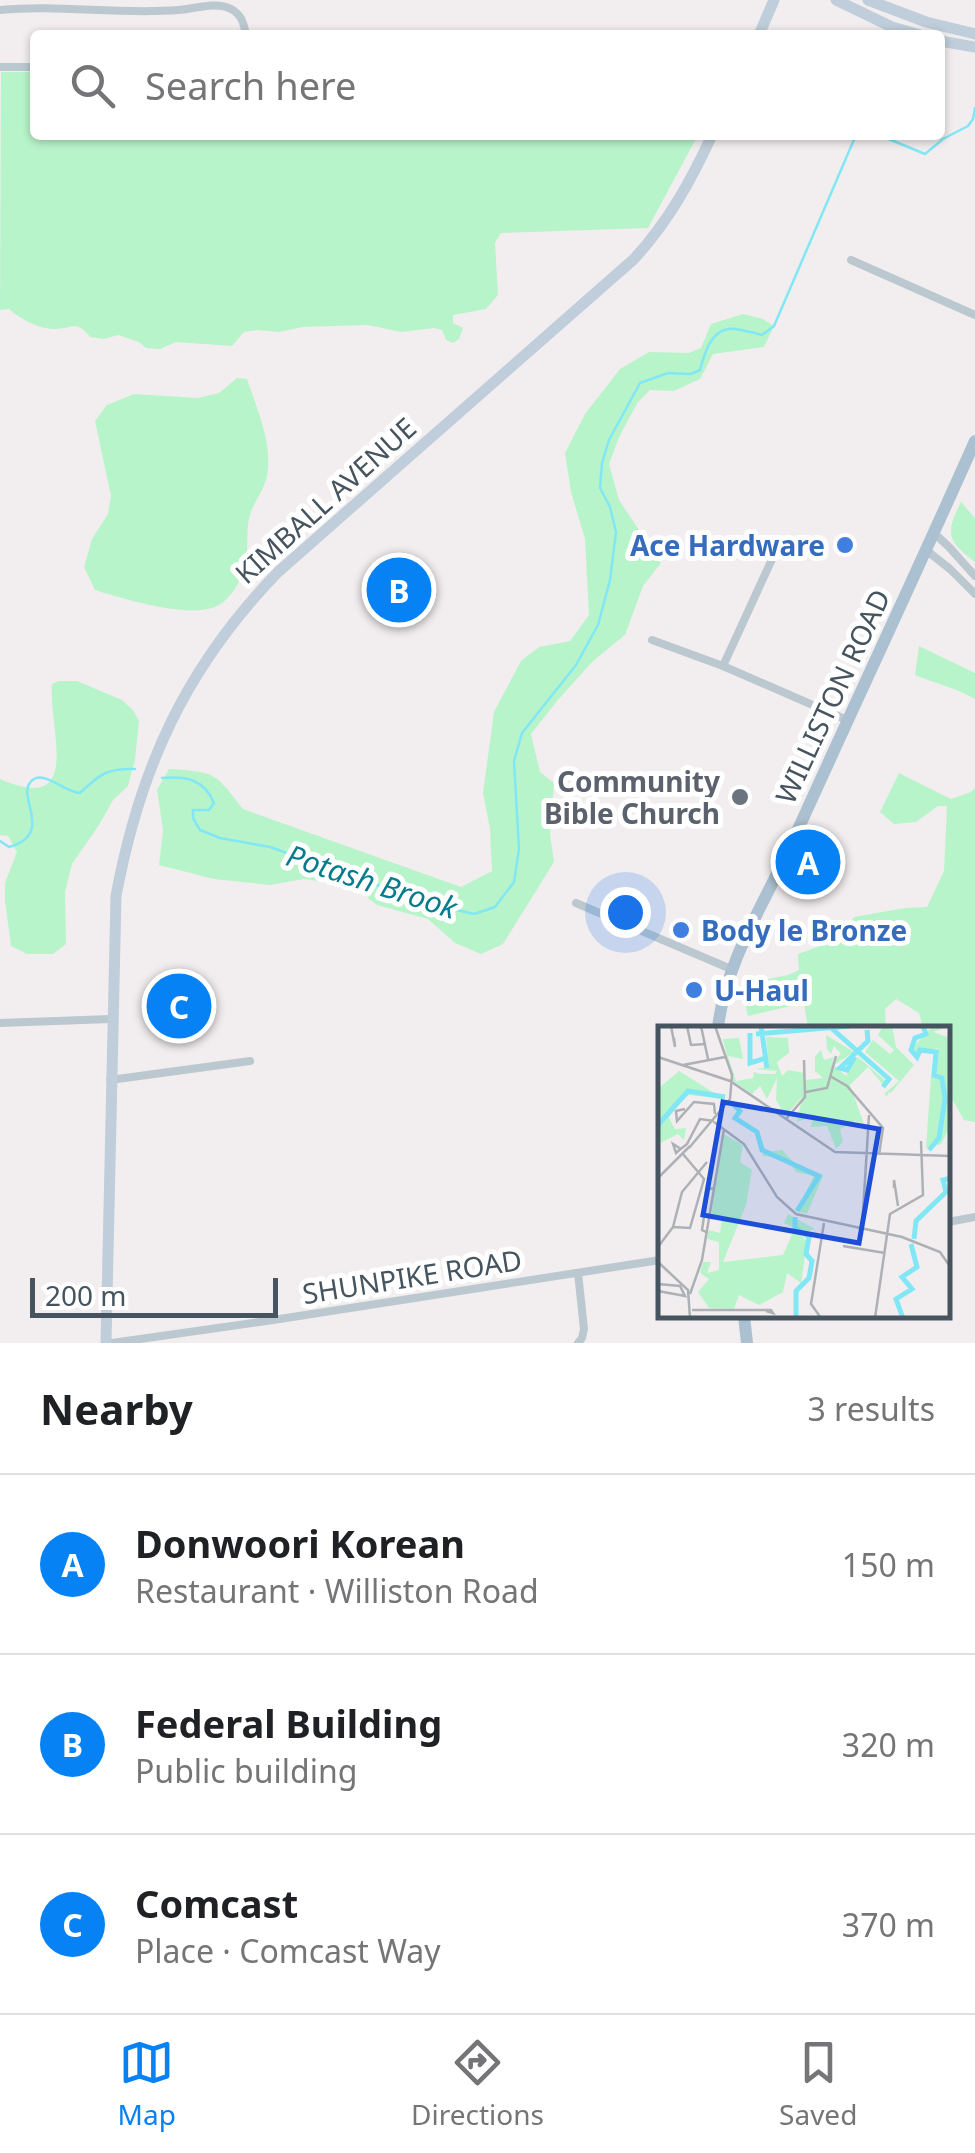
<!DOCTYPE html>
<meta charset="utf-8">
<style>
body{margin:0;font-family:"Noto Sans",sans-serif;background:#f2f2f2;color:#202124}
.scale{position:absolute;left:30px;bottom:25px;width:248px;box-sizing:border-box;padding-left:10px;border:5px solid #45545e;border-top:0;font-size:28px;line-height:35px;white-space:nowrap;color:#45545e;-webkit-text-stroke:8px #fff;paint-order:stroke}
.you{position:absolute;left:625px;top:912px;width:35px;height:35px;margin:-25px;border:8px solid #fff;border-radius:50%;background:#1a73e8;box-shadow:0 0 0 15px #1a73e833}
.badge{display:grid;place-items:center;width:65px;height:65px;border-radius:50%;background:#0682f4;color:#fff;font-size:32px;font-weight:700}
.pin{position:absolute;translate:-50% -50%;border:5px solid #fff;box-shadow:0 2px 10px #0006}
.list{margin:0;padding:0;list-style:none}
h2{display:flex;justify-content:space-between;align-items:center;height:130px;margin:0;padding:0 40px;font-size:42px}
h2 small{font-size:32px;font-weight:400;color:#757577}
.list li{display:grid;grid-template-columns:65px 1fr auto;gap:30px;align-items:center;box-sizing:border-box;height:180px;padding:0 40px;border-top:2px solid #e0e0e0}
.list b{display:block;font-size:38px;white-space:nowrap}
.list p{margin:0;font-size:32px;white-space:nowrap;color:#757577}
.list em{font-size:32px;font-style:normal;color:#757577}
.icon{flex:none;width:55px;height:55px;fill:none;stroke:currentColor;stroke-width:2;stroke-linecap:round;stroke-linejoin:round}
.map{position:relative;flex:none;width:975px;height:1343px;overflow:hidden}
.search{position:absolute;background:#fff;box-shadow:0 2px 8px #0004;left:30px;right:30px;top:30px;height:110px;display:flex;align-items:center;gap:25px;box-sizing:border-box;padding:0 35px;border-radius:10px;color:#757577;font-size:38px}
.sheet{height:670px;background:#fff}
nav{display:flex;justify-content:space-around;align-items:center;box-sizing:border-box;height:140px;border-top:2px solid #e0e0e0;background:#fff;font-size:28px;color:#757577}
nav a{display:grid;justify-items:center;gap:5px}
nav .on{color:#0682f4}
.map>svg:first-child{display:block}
.green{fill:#b8f4ca}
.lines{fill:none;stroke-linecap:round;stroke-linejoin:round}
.stream{stroke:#81e7f5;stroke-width:2.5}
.minor{stroke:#bbc8cf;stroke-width:8}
.secondary{stroke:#bfceda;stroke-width:11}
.primary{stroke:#abc1d1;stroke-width:12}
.shop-dot{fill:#3f7fe0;stroke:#fff;stroke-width:4}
.worship-dot{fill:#6b7280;stroke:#fff;stroke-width:4}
.labels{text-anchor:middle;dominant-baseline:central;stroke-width:10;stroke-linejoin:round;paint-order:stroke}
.street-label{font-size:28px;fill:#45545e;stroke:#fff}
.shop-label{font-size:28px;font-weight:bold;fill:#366cbe;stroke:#fff;text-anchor:start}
.worship-label{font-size:28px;font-weight:bold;fill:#5b616d;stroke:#fff;text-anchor:end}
.water-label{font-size:30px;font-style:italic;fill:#047c8d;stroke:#fff}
.inset-river{fill:none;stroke:#81e7f5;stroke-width:5}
.inset-road{fill:none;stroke:#adb0b5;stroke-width:2.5}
.view{fill:#1d4ed8;fill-opacity:0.15;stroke:#1d4ed8;stroke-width:5}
.inset-edge{fill:none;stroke:#45545e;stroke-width:5}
</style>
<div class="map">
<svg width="975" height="1343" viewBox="0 0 975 1343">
<rect width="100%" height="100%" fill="#f2eeef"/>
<g class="green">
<path d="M1 72H35V135H698L648 228 501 233 495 243 498 295 486 309 453 315V323L463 328 459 339 453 343 446 340 442 330 434 328 401 332 368 325 303 327 279 332 257 330 244 332 232 346 176 342 160 349 146 348 139 342 118 335 104 339 90 337C76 319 72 329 54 329 39 329 20 319 9 309L0 310Z"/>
<path d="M743 314 763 319 774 326 764 347 713 354 700 379 674 391 650 390 638 402 620 435 609 464 619 500 661 563 643 586 625 635 593 661 557 701 531 734 540 772 554 783 550 834 554 862 503 944 481 954 455 943 428 919 377 905 352 886 304 879 270 885 214 879 159 865 163 830 157 790 169 769C215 772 215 772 243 809L461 887 492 871 490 829 483 793 494 712 521 661 539 647 570 641 589 615 585 539 571 492 565 453 585 414 620 369 649 352 689 353 701 348 711 324Z"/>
<path d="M237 378 247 379C257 409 273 444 267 476 264 491 252 504 249 519 246 532 249 550 245 565 242 580 230 601 215 607 186 618 124 599 95 590L84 567 92 539 108 514 111 496 95 421 107 405 134 394 198 398 219 393Z"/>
<path d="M961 502 975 518V562C947 541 945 534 961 502Z"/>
<path d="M919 646 975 673V699C959 689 934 683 915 675Z"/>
<path d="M59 681H77L122 700 133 710 139 721 135 760 128 786 113 800 99 825 72 864 65 892 66 944 53 954H27L11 946 5 901V883L17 852 8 836 0 835V779C85 816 48 729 52 684Z"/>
<polygon points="899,773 951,799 971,792 975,788 975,1122 964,1120 948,1092 948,1028 923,1028 919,1013 896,999 885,1009 886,1028 808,1028 804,1003 748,1016 744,999 753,982 788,975 799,970 798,954 834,941 854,917 905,908 927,907 944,871 947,806 938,806 916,822 894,824 880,812"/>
</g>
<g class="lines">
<g class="stream">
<polyline points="879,135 925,154 943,139 968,126 973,119 975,108"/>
<path d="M162 778C186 776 204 779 214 803L209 810H193V818L200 830 220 838 270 847 388 889 452 909 474 914 495 907 514 882 519 849 514 761 522 733 576 665 598 625 610 580 616 532 610 507 600 488 602 463 609 440 640 383 668 373 691 374 700 370C704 355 710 332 728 329 737 327 752 333 762 335L774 326 856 135"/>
<path d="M0 841 9 847C58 833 11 793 34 779 45 772 66 792 80 793 100 774 107 768 135 769"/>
</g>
<g class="minor">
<path d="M0 10C59 4 118 15 178 10 194 9 216 1 231 9 242 15 244 24 246 35"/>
<polyline points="610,35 692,35"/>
<polyline points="0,67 35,67"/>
<polyline points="851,260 975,315"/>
<polyline points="934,533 949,547 975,576"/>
<polyline points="926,550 950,569 975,594"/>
<polyline points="652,640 723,666 847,720"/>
<polyline points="723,666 779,544"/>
<polyline points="576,903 731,969"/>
<polyline points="0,1023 111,1019"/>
<polyline points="110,1080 250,1061"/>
<polyline points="948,1222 975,1217"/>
<polyline points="112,1343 273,1320 660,1260"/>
<polyline points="578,1343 582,1338 584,1329 578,1273"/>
</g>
<g class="secondary">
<polyline points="836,0 892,27 920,35"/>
<polyline points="868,0 926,22 975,34"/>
<polyline points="759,35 774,0"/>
<polyline points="940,41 975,47"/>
<path d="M106 1343 116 896C140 767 186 667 278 572L634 259C668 222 691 181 712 135"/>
</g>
<g class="primary">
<path d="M718 1028C725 963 764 904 791 845 852 710 915 576 975 441"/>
<polyline points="744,1316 747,1343"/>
</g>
</g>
<g class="shop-dot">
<circle cx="845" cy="545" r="10"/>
<circle cx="681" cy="930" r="10"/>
<circle cx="694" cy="990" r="10"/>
</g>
<circle class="worship-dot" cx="740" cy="797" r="10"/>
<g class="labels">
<g class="street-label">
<text transform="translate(325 500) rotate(-42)">KIMBALL AVENUE</text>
<text transform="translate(832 696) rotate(-65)">WILLISTON ROAD</text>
<text transform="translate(412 1276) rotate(-9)">SHUNPIKE ROAD</text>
</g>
<g class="shop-label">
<text x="825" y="545" text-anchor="end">Ace Hardware</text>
<text x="701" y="930">Body le Bronze</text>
<text x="714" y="990">U-Haul</text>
</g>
<g class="worship-label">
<text x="720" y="781">Community<tspan x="720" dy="32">Bible Church</tspan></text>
</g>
<g class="water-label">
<text transform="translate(372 881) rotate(18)">Potash Brook</text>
</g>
</g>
<g transform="translate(658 1026)">
<rect width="292" height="292" fill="#f2eeef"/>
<path d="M225 0H234L238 21 256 39 233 67 231 66 229 70 226 68 241 55 207 26 215 14 232 28 236 24 220 9ZM292 0 275 6 292 12V101L283 118 268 122 273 50 285 52 277 45 280 22 258 29 255 21 275 0ZM168 9 196 26 176 39 188 50 200 31 229 56 226 60 210 41 192 59 206 98 197 95 182 103 185 116 178 123 169 100 153 101 155 90 139 96 148 54 165 52 157 45V30L163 24 166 34 176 31 173 37 183 28 176 20 173 28 169 23ZM108 11 130 12 131 27 119 36 124 50 130 44 146 47V69L127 90 118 74 119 52 109 73 102 60 94 68 75 55 65 13 81 12 85 33 70 30 78 55 95 52 96 46 101 48H117L119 45 96 43 111 41ZM21 45 66 73 31 69 17 79 11 92 17 103 28 102 26 114 20 108 0 118 2 61ZM101 107 108 126 124 124 141 142 165 150 149 188 138 185 156 150 138 146 129 133 105 130ZM65 108 85 119 82 136 94 144 88 179 65 236 125 229 137 202 126 197 130 188 157 203 142 207 149 216 143 257 129 247 125 266 101 279 81 269 76 283 51 282 40 266 51 253 42 247 45 236H53L49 247 61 244V216L49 213 51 204 62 207 64 193 53 191Z" fill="#b8f4ca"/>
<path class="inset-river" d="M103 0 109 42M171 0 231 53 225 61M265 0 268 8 257 12 253 24 259 31 262 24 278 26 276 49 284 52 287 73 281 112 271 124M92 7V37L108 32M98 8 192 0M197 31 189 44 182 42 210 15 209 4M73 76 82 85 77 92 99 106 104 124 161 150 139 185M0 99 30 65 67 71M137 191V202L151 211 148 228 154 235 151 252 138 265V292M256 213 258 195 288 166 285 154 293 152M245 292 238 273 254 263 244 251 259 241 253 218"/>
<path class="inset-road" d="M13 0 17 21 16 12M29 0 33 19 48 18M43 0 50 33M0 31 72 55 177 126 293 130M25 39 67 31M172 50 189 60 225 102 221 129M148 66 169 62 178 30M27 83 18 85 19 95 36 76 56 78 57 88M128 93 147 71 146 34M56 96 86 118 119 171 138 188 244 211 282 226 293 242M31 122 72 73 74 49 57 0M23 123 15 118 18 127 19 126 29 118 42 93 56 95M0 152 32 120M236 162V154L240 180M15 201 32 202 46 153 25 128M204 202 211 89M50 207 44 204 47 184 50 163 57 162M185 220 227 227M0 221 15 201 24 166 49 136M0 236 30 264 32 292M0 258 22 260 27 270 0 265M32 268 44 234 66 103M34 284H113L115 287 108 285M163 292 153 278 166 197M217 292 232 188 265 169 263 115"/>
<path class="view" d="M65 76 221 103 201 217 45 189Z"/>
<rect width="292" height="292" class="inset-edge"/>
</g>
</svg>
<div class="scale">200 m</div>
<div class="you"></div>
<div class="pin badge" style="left:808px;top:862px">A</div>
<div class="pin badge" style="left:399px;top:590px">B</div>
<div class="pin badge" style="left:179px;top:1006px">C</div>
<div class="search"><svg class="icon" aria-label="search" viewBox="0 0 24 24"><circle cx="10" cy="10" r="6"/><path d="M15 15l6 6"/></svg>Search here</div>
</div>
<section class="sheet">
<h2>Nearby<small>3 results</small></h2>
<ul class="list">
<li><span class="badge">A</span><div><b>Donwoori Korean</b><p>Restaurant · Williston Road</p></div><em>150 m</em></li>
<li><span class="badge">B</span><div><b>Federal Building</b><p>Public building</p></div><em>320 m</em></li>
<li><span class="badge">C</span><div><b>Comcast</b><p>Place · Comcast Way</p></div><em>370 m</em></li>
</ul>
</section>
<nav>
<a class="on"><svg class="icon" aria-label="map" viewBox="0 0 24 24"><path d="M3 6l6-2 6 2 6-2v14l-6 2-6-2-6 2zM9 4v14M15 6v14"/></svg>Map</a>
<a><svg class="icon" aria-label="directions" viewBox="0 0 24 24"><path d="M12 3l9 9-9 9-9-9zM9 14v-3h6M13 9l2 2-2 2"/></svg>Directions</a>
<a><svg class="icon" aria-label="saved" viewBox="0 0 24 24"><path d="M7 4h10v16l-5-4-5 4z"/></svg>Saved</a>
</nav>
